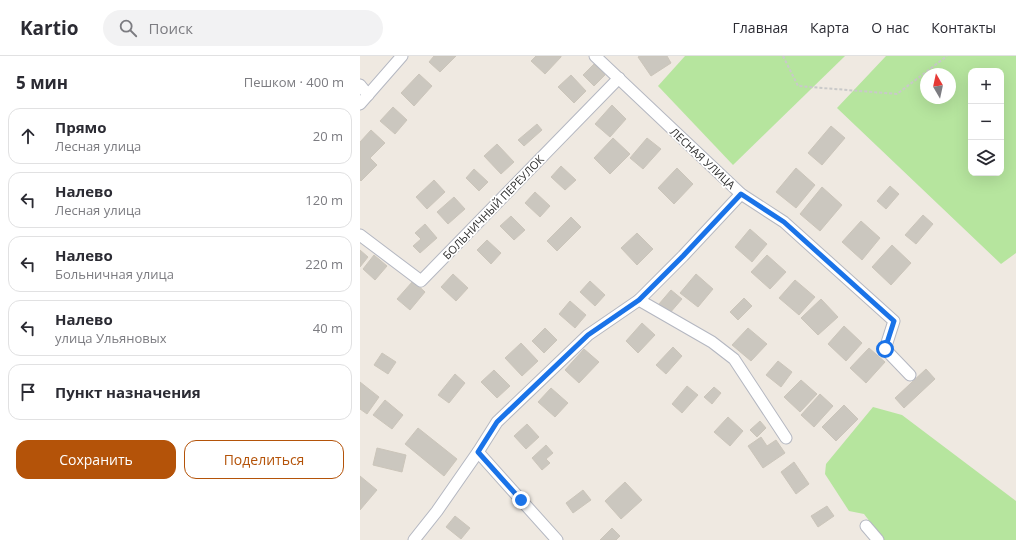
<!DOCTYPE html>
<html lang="ru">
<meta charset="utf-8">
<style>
body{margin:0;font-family:"Open Sans",sans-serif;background:#f2f2f3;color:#2b2b33}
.controls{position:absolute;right:12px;top:12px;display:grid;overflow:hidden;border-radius:8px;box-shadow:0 4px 16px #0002}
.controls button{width:36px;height:36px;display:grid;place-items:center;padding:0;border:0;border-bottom:1px solid #e1e1e2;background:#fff;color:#2b2b33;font:20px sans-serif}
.compass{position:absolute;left:560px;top:12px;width:36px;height:36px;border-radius:50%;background:#fff;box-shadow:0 4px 16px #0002;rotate:351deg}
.stop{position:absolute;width:12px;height:12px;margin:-9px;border:3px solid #1a73e8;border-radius:50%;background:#fff}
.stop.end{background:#1a73e8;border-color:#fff;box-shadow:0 1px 4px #0008}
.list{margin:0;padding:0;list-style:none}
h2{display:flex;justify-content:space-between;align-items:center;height:52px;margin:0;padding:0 16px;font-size:17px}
h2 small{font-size:13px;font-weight:400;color:#7c7c81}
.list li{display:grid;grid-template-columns:26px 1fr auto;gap:12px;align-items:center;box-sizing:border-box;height:56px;margin:0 8px 8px;padding:0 8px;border:1px solid #e1e1e2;border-radius:12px}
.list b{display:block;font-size:15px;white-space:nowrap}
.list p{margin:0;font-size:13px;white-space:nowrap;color:#7c7c81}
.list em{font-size:13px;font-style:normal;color:#7c7c81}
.actions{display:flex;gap:8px;padding:12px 16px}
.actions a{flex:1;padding:9px 0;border:1px solid #b45309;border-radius:12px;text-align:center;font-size:14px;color:#b45309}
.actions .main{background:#b45309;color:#fff}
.icon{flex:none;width:22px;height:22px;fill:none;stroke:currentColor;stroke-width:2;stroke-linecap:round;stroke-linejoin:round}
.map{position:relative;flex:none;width:656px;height:484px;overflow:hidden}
header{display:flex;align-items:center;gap:24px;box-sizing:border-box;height:56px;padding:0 20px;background:#fff;border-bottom:1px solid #e1e1e2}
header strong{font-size:19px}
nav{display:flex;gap:22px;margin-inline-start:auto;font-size:14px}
.search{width:280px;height:36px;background:#f2f2f3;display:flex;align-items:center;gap:10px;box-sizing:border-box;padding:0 14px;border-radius:22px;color:#7c7c81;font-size:15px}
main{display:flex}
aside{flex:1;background:#fff}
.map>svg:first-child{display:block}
.green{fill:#b6e59e;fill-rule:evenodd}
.building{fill:#cbc7bf;stroke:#cbc5ba}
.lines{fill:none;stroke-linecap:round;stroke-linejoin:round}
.minor-casing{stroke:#b4b7c1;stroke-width:13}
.path{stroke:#c9c9c9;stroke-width:2;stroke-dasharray:3 2;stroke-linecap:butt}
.minor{stroke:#fff;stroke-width:11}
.route{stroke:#1a73e8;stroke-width:5}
.labels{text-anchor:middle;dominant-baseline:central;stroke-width:3.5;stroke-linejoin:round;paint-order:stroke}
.street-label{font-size:11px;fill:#2e2e2e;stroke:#fff}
</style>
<header>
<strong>Kartio</strong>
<div class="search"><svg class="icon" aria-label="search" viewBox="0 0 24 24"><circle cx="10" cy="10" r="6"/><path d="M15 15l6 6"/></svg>Поиск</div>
<nav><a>Главная</a><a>Карта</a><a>О нас</a><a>Контакты</a></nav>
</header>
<main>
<aside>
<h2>5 мин<small>Пешком · 400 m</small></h2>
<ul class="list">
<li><svg class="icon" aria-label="ahead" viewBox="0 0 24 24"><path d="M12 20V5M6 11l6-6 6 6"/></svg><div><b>Прямо</b><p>Лесная улица</p></div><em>20 m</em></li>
<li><svg class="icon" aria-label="left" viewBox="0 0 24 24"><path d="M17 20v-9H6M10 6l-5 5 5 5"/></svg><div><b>Налево</b><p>Лесная улица</p></div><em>120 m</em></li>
<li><svg class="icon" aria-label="left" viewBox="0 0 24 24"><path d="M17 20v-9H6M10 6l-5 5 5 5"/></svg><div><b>Налево</b><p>Больничная улица</p></div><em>220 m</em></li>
<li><svg class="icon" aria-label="left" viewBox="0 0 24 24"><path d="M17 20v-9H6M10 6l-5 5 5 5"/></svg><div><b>Налево</b><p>улица Ульяновых</p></div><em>40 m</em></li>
<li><svg class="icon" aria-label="arrive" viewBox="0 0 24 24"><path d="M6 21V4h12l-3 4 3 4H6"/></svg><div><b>Пункт назначения</b></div></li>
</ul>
<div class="actions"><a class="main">Сохранить</a><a>Поделиться</a></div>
</aside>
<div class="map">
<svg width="656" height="484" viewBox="0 0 656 484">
<rect width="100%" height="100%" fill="#efe9e1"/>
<g class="green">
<polygon points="325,0 485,0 373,109 298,30"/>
<path d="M526 0H656V197L641 208 477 52ZM611 15H641V117H611ZM566 18H590V42H566Z"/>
<polygon points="513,351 542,359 656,445 656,484 524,484 504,458 489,455 465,418 466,408"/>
</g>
<g class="building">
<polygon points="74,0 96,0 80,16 69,6"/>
<polygon points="176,0 201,0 201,1 185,18 171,5"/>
<polygon points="280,0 307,0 311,7 291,20 278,1"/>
<polygon points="234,8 245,19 234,30 223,19"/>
<polygon points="59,18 72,30 54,50 41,37"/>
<polygon points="211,19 226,35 214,47 198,31"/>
<polygon points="252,49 266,63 250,81 235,68"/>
<polygon points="33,51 47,64 35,78 20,65"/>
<polygon points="177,68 182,74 164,90 158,84"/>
<polygon points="471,70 485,82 462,109 448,97"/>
<polygon points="11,74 25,87 10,102 17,109 1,125 0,124 0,86"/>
<polygon points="253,82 270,98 250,118 234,102"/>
<polygon points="287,82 301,93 283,113 270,102"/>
<polygon points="137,88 154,106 141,118 124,100"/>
<polygon points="201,110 216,124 205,134 191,121"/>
<polygon points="317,112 333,128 314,148 298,132"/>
<polygon points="436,112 455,129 436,152 416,136"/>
<polygon points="114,113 128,126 119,135 106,122"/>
<polygon points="74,124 85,136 67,153 56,141"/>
<polygon points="530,130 539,138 526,153 517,145"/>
<polygon points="462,131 482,149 460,175 440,158"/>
<polygon points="175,136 190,150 180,161 165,147"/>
<polygon points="94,141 105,153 88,168 77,156"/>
<polygon points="563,159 573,168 556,188 545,179"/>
<polygon points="151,160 165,174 154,184 140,170"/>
<polygon points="211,161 221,171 197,195 187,185"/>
<polygon points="501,165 520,182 502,204 482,186"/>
<polygon points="65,168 77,182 60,197 53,190 61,183 55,177"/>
<polygon points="390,173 407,188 392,206 375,191"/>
<polygon points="277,177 293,193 277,209 261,192"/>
<polygon points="127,184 141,197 131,208 117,194"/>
<polygon points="532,189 551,207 531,229 512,211"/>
<polygon points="0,194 8,201 0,211"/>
<polygon points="14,199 27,210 15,224 3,213"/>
<polygon points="407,199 426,216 410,233 391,216"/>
<polygon points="93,218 108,232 96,245 81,231"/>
<polygon points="336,218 353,233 338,251 320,237"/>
<polygon points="435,224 455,241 439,259 419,242"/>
<polygon points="53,225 65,236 50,254 37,243"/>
<polygon points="230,225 245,239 235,250 220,236"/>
<polygon points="311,234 322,243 309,258 299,248"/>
<polygon points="384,242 392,250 378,264 370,256"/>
<polygon points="461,243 478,261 458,279 441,262"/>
<polygon points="210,245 226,259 215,272 199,258"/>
<polygon points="282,267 295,279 278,297 266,285"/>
<polygon points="484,270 502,287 486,305 468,288"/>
<polygon points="185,272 197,284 184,297 172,285"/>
<polygon points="388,272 407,288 391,305 372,289"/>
<polygon points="161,287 178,305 162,320 145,302"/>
<polygon points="313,291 322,300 306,318 296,309"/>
<polygon points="509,292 525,306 506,327 490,312"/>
<polygon points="224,293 239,306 219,327 205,314"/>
<polygon points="22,297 36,306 28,318 14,309"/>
<polygon points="418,305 432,316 421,331 406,319"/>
<polygon points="566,313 575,323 544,352 535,342"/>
<polygon points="134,314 150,330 137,342 121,326"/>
<polygon points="95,318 105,327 89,347 78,339"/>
<polygon points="441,324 457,338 440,356 424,341"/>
<polygon points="0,326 19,341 7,358 0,353"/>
<polygon points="327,330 338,339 322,357 312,348"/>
<polygon points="354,331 361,337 352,348 344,341"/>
<polygon points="191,332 208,347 195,361 178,346"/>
<polygon points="460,338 473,350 454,371 441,359"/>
<polygon points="25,344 43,359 32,373 13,359"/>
<polygon points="484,349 498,363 476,385 462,371"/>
<polygon points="368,361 383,375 370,390 354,376"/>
<polygon points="400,365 406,372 397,381 390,374"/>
<polygon points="167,368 179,381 166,393 154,380"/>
<polygon points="58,372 97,403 84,420 45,388"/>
<polygon points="401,381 407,390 416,384 425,397 403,412 388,390"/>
<polygon points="186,389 193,397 186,403 190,407 182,414 172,402"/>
<polygon points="17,392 46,399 42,416 13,409"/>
<polygon points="434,406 449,428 436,438 421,416"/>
<polygon points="0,420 17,434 0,454"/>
<polygon points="265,426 282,444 261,463 245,445"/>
<polygon points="223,434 231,444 213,457 206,447"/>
<polygon points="467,450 474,460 458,471 451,460"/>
<polygon points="95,460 110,472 101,483 86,471"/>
<polygon points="252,472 260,480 256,484 240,484"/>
</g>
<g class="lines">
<defs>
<g id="minor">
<polyline points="235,0 381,138 424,166 534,265 525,293 550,319"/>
<polyline points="0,29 8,39"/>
<polyline points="0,48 42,0"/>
<polyline points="0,179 61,225 259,22"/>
<polyline points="279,244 352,286 374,303 426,382"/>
<polyline points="118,396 197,484"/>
<polyline points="506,470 518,484"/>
<polyline points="54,484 77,455 118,396 137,366 228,279 279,244 323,200 381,138"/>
</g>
</defs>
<use href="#minor" class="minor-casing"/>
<polyline class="path" points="423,0 438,30 537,38 587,0"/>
<use href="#minor" class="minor"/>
</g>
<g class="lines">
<polyline class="route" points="161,444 118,396 137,366 228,279 279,244 323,200 381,138 424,166 534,265 525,293"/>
</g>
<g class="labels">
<g class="street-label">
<text transform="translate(343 102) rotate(43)">ЛЕСНАЯ УЛИЦА</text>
<text transform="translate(133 151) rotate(-46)">БОЛЬНИЧНЫЙ ПЕРЕУЛОК</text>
</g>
</g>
</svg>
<div class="controls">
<button>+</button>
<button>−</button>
<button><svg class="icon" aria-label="layers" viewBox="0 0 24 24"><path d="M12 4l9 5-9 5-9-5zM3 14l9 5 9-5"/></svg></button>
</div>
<svg class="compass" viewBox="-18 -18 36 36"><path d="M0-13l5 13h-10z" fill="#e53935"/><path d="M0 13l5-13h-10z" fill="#7c7c81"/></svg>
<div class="stop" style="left:525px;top:293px"></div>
<div class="stop end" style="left:161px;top:444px"></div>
</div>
</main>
